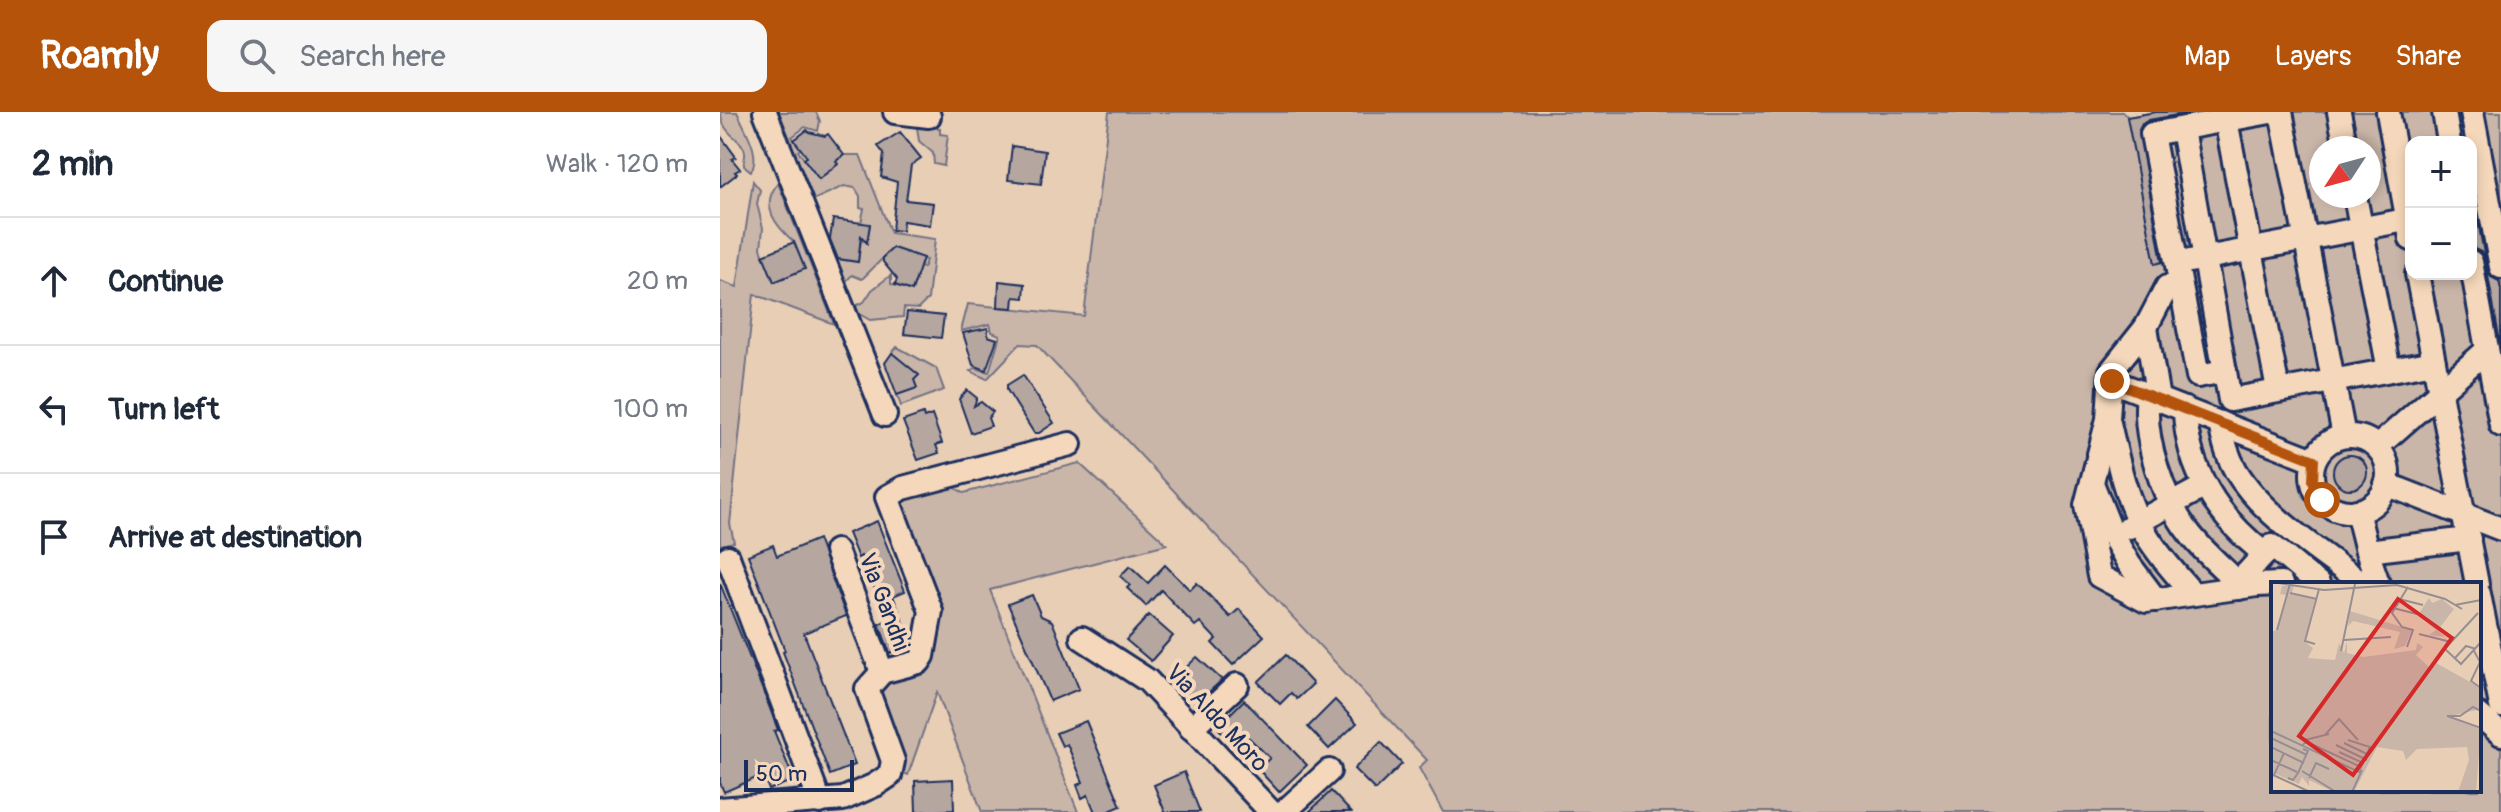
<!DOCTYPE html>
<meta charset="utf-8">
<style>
body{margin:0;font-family:Pangolin,sans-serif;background:#f6f6f7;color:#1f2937}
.controls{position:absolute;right:24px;top:24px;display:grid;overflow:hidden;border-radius:16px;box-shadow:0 4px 12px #0003}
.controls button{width:72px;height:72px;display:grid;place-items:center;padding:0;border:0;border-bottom:2px solid #e0e1e3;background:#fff;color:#1f2937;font:40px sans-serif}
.compass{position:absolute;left:1589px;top:24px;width:72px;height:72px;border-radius:50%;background:#fff;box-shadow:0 4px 12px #0003;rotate:234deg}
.scale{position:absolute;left:24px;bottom:20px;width:110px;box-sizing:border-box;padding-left:8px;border:4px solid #1b2f5e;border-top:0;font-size:22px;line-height:28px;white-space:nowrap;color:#1b2f5e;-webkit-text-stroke:6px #f5d8bb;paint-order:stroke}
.stop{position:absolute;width:24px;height:24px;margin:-18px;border:6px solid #b45309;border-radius:50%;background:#fff}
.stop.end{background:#b45309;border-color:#fff;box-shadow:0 2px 8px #0008}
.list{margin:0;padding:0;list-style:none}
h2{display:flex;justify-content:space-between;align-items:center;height:104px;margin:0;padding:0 32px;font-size:34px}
h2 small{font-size:26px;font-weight:400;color:#747a83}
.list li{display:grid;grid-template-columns:52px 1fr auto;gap:24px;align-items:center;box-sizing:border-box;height:128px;padding:0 32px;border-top:2px solid #e0e1e3}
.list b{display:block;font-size:30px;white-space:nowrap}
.list em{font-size:26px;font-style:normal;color:#747a83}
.icon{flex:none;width:44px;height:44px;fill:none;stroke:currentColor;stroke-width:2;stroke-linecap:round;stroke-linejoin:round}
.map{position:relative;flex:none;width:1781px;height:700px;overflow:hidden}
header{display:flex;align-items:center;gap:48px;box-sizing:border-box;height:112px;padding:0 40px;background:#b45309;color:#fff}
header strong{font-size:38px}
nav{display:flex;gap:44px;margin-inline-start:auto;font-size:28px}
.search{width:560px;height:72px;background:#f6f6f7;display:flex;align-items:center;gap:20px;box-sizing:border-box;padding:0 28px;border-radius:16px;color:#747a83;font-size:30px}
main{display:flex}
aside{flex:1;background:#fff}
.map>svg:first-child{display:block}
.green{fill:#cab6a9;stroke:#727284;stroke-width:2;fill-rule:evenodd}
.building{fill:#b5a6a0;stroke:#1b2f5e;stroke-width:2}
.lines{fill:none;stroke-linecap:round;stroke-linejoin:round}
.minor-casing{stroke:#1b2f5e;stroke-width:28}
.minor{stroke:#f5d8bb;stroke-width:22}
.route{stroke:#b45309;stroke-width:10}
.labels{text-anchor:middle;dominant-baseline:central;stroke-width:8;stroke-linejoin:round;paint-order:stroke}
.street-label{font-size:24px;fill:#1b2f5e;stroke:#f5d8bb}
.inset-road{fill:none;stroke:#968e92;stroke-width:2}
.view{fill:#d62828;fill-opacity:0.15;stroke:#d62828;stroke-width:4}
.inset-edge{fill:none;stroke:#1b2f5e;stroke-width:4}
</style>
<header>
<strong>Roamly</strong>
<div class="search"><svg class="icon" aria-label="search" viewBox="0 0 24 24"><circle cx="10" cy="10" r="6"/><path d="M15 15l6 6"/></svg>Search here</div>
<nav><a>Map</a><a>Layers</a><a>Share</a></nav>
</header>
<main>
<aside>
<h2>2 min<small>Walk · 120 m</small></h2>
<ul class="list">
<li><svg class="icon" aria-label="ahead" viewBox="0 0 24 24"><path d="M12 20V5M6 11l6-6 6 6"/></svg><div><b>Continue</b></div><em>20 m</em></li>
<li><svg class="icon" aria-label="left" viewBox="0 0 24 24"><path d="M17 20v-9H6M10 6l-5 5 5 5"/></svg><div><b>Turn left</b></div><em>100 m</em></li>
<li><svg class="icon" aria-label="arrive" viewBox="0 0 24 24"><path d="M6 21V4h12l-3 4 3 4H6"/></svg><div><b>Arrive at destination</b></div></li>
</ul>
</aside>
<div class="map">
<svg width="1781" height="700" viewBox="0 0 1781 700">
<rect width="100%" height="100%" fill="#e8ceb5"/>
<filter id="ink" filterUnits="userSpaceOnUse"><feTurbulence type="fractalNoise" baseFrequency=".0125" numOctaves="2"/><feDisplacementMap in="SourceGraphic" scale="16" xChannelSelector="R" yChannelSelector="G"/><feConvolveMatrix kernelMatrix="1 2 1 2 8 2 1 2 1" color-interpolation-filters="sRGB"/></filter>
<g filter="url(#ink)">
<g class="green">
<path d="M1 0H17L20 6C27 21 41 44 31 59L24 54C23 49 26 45 25 40 23 26 1 23 1 0Z"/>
<polygon points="51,0 96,0 100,9 98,19 85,15 72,25 81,36 78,39 99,66 117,53 116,49 124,43 140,43 171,121 215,127 208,187 198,197 184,196 183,205 150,208 134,199 133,195 144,190 152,178 171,163 171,172 192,179 200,155 203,156 206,148 173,136 142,167 132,163 120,176 107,145 138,149 141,129 147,129 150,113 141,111 144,97 140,96 140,84 135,76 124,74 91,89"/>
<path d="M389 0H1403L1408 5 1436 0H1781V700H723L699 656 707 648 317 233 300 232 267 267 250 259 255 256 269 260 280 223 272 220 270 212 241 219 248 192 364 204ZM1691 30H1751V162H1691ZM1601 36H1649V84H1601ZM1553 472H1759V678H1553Z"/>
<polygon points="197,15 220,16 220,22 228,23 224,54 214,52 213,41 199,29"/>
<path d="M33 69 40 78 37 92 43 116 41 136 54 169 74 130C56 114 39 94 58 71L114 212 34 182 10 412 14 430 0 433V169L17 175Z"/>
<polygon points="177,235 216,256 224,278 181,294 177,283 197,276 194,268 198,263 172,241"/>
<polygon points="359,351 447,432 270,478 358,700 262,700 217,580 188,663 181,660 183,644 160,580 162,573 214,540 222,502 220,489 179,389 230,373 244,381"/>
</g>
<g class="building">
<polygon points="1436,0 1474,0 1429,8 1422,12 1419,18 1442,150 1435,152 1407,5"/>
<polygon points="87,18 89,20 105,24 108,22 124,43 116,49 118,52 99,67 84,47 87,45 74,28"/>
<polygon points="180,20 201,46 191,53 186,88 213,91 210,113 183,109 182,119 172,118 177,70 161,65 164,42 158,34"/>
<polygon points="0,23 16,45 12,47 20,57 15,60 17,62 0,75"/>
<polygon points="292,34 325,39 321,72 288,68"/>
<polygon points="1751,71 1767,158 1771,165 1779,169 1781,178 1781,236 1765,147 1761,140 1754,137 1751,118"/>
<polygon points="113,107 150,112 147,131 141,124 138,150 118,147 110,127"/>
<polygon points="74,130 85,157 54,170 43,143"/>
<polygon points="173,136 203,146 192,179 175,173 177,167 163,150 163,145"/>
<polygon points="279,169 305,172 304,186 294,185 293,196 278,195"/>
<polygon points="187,200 224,204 221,226 184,222"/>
<polygon points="268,216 268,224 277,227 266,258 253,253 243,221"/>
<polygon points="172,241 199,263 194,268 197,276 177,283 165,251"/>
<polygon points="303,263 334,311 319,321 314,321 287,278 287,273"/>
<polygon points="247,278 257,286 254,294 261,290 273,300 268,306 271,314 251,321 239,287"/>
<polygon points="203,302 204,306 212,303 222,331 216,333 219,341 198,348 183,309"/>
<circle cx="1630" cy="360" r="17"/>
<polygon points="157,409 185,479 173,484 191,529 191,533 170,541 159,512 168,508 141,444 138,446 128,421"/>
<polygon points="98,427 126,504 84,521 135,653 110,663 63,540 65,539 28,443 53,433 57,444"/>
<polygon points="445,453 470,478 477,471 510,505 519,497 544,524 513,553 492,531 496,527 480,510 475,514 441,478 426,494 407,476 410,473 400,464 410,454 428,471"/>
<polygon points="0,471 49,594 58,618 54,619 74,668 49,678 43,663 4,680 0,671"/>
<polygon points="312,483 321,504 332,509 359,577 330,589 288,492"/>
<polygon points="429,503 453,524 431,549 406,528"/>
<polygon points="566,543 593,572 577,587 571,581 560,592 538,570"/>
<polygon points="477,545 502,568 477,591 454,567"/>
<polygon points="524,588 587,653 559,680 538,657 550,646 529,626 518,637 497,615"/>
<polygon points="615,588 637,611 609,637 588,615"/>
<polygon points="366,609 401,694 387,700 375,700 368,683 362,686 357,673 363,670 347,632 342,634 336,621"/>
<polygon points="661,630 682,652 655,678 634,657"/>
<polygon points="464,660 480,700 445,700 434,673"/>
<polygon points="233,667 234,698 196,700 195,669"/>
<polygon points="611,679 631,700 589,700"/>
</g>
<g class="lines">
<defs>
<g id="minor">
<polyline points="45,0 165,303"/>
<polyline points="175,0 209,4"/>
<polyline points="1561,0 1624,324"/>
<polyline points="1619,0 1626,36"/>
<polyline points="1668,0 1691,127"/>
<polyline points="1724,0 1729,30"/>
<polyline points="1752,0 1781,155"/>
<polyline points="1506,8 1558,278"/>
<polyline points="1462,17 1510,288 1714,250"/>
<polyline points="1635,84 1669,258"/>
<polyline points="1470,149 1691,107"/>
<polyline points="1751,150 1781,313"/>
<polyline points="1697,162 1757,472"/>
<polyline points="1447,175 1426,215 1391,259 1388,307 1366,393 1379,464 1426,489 1537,473 1561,472"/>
<polyline points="1426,215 1438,287"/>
<polyline points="1505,259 1478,264 1432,22 1550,0"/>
<polyline points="1392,269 1594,348"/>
<path d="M1428 283C1422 326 1443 388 1470 422 1484 440 1502 455 1518 471L1519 476"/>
<path d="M1465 297C1466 357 1499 407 1545 442"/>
<path d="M1389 311C1397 345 1404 381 1420 412 1434 438 1454 460 1473 482"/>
<path d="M1500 311C1503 328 1507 344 1516 359 1543 404 1601 440 1643 472"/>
<circle cx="1630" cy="362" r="38"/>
<polyline points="1657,335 1767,238"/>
<polyline points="1372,371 1393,424 1409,452 1436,488"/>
<polyline points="1666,372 1781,417"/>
<polyline points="1637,399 1647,439 1749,427"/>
<polyline points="1409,415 1485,374"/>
<polyline points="116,439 162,560"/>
<polyline points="1647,439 1658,471"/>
<polyline points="8,445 100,690"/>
<polyline points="1518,471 1552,434 1598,472"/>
<polyline points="1759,482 1781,594"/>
<polyline points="362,526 427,568 551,700"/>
<polyline points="1759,603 1781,622"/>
<polyline points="471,616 517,573"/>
<polyline points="0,697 123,687 155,673 170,663 173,649 147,577 162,560 199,550 203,544 211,499 167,385 183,376 350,332"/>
<polyline points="564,700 609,659"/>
</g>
</defs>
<use href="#minor" class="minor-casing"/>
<use href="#minor" class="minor"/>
</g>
</g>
<g class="lines" filter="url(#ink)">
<polyline class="route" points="1392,269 1594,348 1593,369 1602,388"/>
</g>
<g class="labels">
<g class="street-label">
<text transform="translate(164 490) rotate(69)">Via Gandhi</text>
<text transform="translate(497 606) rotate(47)">Via Aldo Moro</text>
</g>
</g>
<g transform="translate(1551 470)">
<rect width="210" height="210" fill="#e8ceb5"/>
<path d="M23 3 21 11 44 17 34 60 42 66 37 76 64 78 68 61 73 71 76 60V71L92 75 145 68 146 62 147 61 152 65 145 73 159 86 165 81 210 106V127L175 135 210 147 205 210H187L198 178 196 165 146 167 135 178 132 169 106 165 83 210H63L38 198V204L31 195 28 202 0 190V50L6 48 16 13 9 12 11 4ZM158 16 161 21 171 17 183 27 167 48 174 55 158 53 165 48 147 33ZM79 29 141 48 134 64 123 67 129 50 82 39 77 44Z" fill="#cab6a9"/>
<path class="inset-road" d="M1 0 53 8 126 3 174 17 191 27M19 11 46 17M128 17 152 23M184 23 210 18M122 26 146 32M6 48 19 2M148 52 180 60M73 58 120 55M44 62 34 59 48 7M136 65 142 48 131 45 121 31 137 5M174 67 190 82 210 60M70 69 84 2M203 69 209 80 200 99 210 106M169 72 207 31M184 76 195 64 205 67M210 129 202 125 189 134H176L210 146M0 149 88 190 99 165 77 158M54 153 68 137 87 158M0 156 36 173M34 158 58 152M73 161 96 172M31 163 36 160 90 185M65 163 96 178M0 165 33 181M68 170 92 181M0 178 26 190M31 189 65 210M0 192 39 210M3 193 13 171M17 196 22 198 27 191 37 169 32 167M38 196 45 181 58 187M81 210 91 188"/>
<path class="view" d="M127 17 181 56 82 193 28 154Z"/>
<rect width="210" height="210" class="inset-edge"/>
</g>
</svg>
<div class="controls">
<button>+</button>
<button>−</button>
</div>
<svg class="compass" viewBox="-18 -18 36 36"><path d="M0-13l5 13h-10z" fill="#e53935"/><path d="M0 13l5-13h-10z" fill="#747a83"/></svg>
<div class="scale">50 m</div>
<div class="stop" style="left:1602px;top:388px"></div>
<div class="stop end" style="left:1392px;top:269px"></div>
</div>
</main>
